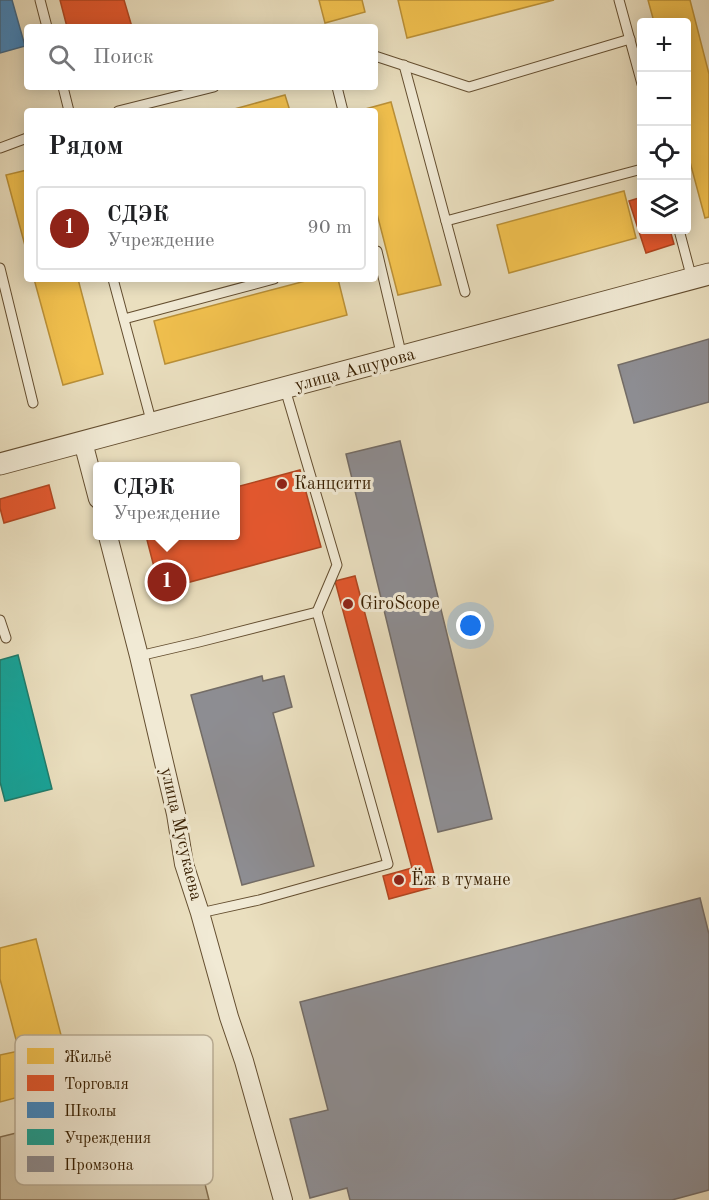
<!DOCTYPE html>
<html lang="ru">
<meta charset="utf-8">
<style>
body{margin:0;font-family:"Old Standard TT",serif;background:#f2f2f2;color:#202124}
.controls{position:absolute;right:18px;top:18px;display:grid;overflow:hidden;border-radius:6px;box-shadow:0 3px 15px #0003}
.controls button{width:54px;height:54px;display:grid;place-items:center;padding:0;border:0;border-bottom:2px solid #e0e0e0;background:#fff;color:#202124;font:30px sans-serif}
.you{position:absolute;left:471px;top:626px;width:21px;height:21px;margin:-15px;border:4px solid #fff;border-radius:50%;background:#1a73e8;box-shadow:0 0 0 9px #1a73e833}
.badge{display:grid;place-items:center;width:39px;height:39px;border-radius:50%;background:#8f2418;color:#fff;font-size:20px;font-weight:700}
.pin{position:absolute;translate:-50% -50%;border:3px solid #fff;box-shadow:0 2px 6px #0006}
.popup{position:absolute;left:93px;top:462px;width:147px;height:78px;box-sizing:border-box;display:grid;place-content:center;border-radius:6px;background:#fff;filter:drop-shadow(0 2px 4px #0005);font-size:20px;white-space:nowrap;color:#757577}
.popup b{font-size:22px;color:#202124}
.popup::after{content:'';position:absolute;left:50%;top:100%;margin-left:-12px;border:12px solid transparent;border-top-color:#fff}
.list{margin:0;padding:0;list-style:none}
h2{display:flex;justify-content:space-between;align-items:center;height:78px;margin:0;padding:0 24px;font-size:26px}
h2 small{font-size:20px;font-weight:400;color:#757577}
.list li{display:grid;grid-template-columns:39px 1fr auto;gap:18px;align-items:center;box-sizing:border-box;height:84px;margin:0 12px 12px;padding:0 12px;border:2px solid #e0e0e0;border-radius:6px}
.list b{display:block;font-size:22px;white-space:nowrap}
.list p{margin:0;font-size:20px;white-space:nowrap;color:#757577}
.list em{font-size:20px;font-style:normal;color:#757577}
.icon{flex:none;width:33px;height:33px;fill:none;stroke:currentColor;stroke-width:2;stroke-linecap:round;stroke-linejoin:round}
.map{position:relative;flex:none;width:709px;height:1200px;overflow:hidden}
.search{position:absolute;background:#fff;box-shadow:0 3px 15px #0003;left:24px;top:24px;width:354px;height:66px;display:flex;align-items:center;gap:15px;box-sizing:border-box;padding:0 21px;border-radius:6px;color:#757577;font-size:22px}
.panel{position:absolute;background:#fff;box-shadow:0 3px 15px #0003;left:24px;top:108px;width:354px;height:174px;border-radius:6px}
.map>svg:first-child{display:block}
.green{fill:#ccbe9f;stroke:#826e50;stroke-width:1.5}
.homes{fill:#f2c14e;stroke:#ba9037;stroke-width:1.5}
.shops{fill:#e4572e;stroke:#b04620;stroke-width:1.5}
.schools{fill:#3f88c5;stroke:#3d688a;stroke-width:1.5}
.public{fill:#17a398;stroke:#217b6a;stroke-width:1.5}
.industry{fill:#8d8d92;stroke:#736c66;stroke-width:1.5}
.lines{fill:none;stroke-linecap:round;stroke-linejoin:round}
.service-casing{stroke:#644e30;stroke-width:11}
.minor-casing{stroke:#644e30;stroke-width:20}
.tertiary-casing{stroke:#644e30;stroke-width:23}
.service{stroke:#f1ead5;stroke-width:9}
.minor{stroke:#f1ead5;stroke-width:18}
.tertiary{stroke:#f1ead5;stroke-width:21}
.poi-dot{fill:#8f2418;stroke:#f1ead5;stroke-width:2}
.labels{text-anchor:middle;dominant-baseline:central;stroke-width:6;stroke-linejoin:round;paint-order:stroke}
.street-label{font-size:18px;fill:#371e00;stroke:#f1ead5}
.poi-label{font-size:18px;fill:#371e00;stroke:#f1ead5;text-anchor:start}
.key{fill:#f1ead5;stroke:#b9ad95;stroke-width:1.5}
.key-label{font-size:16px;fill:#371e00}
</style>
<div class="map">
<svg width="709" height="1200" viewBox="0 0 709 1200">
<rect width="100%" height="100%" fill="#eadfbf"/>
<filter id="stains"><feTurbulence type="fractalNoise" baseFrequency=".00333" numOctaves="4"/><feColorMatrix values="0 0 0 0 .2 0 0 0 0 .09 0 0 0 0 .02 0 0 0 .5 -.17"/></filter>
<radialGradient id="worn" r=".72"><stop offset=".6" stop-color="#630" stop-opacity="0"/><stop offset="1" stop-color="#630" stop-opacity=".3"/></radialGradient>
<polygon class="green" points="182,1092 209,1200 0,1200 0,1137"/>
<g class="homes">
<polygon points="319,0 362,0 365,12 325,23"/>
<polygon points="398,0 554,0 407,38"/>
<polygon points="648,0 690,0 709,74 709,217 705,218 686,147 686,22 654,22"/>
<polygon points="285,95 290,111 227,111 249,105"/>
<polygon points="391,102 441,285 398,295 375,206 375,111 358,111"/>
<polygon points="27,170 27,253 6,175"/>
<polygon points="624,191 636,238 509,273 497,225"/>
<polygon points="34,279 78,279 103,374 63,385"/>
<polygon points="313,279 338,279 347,315 165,364 154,321"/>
<polygon points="36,939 68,1062 25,1073 30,1094 0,1102 0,1055 19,1051 0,979 0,948"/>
</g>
<g class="shops">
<polygon points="60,0 124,0 132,27 67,27"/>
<polygon points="642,197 642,230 670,230 674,244 646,253 629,201"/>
<polygon points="300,470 321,547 160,590 146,536 236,536 236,487"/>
<polygon points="49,485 55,508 4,523 0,508 0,499"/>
<polygon points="355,576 437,886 389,899 383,876 412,868 335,581"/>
</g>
<polygon class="schools" points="0,0 12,0 25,46 0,53"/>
<polygon class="public" points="18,655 52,789 5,801 0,782 0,660"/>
<g class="industry">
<polygon points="709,339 709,402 634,423 618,365"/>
<polygon points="400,441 492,819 438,832 346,454"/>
<polygon points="262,676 263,681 284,676 292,707 273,713 314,866 242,885 191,695"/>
<polygon points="700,898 709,934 709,1190 672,1200 350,1200 347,1188 310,1198 290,1119 328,1110 300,1002"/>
</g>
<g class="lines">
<defs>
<g id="service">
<polyline points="40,0 47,27"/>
<polyline points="619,0 642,84"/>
<polyline points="375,56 469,87 630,39"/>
<polyline points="404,65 465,292"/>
<polyline points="63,87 69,111"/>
<polyline points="337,87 343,111"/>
<polyline points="118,111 214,87"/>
<polyline points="0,148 27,138"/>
<polyline points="446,221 642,169"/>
<polyline points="679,230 692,279"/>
<polyline points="377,251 402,357"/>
<polyline points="0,268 33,403"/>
<polyline points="113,279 152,424"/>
<polyline points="124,319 274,279"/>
<polyline points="0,620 6,638"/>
<polyline points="139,656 199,642 317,612"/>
<polyline points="200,913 259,900 388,864 317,612 337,565 285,389"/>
</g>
<g id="minor">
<polyline points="83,442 98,499"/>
<polyline points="108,536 139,656 176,814 184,864 200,913 229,1017 244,1061 283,1200"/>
</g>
<polyline id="tertiary" points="0,464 709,274"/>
</defs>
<use href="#service" class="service-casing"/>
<use href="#minor" class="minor-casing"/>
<use href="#tertiary" class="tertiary-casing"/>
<use href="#service" class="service"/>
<use href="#minor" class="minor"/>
<use href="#tertiary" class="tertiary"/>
</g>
<g class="poi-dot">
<circle cx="282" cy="484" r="6"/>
<circle cx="348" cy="604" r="6"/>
<circle cx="399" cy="880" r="6"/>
</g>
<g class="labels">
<g class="street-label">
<text transform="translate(355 370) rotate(-15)">улица Ашурова</text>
<text transform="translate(181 834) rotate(77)">улица Мусукаева</text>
</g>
<g class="poi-label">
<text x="294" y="484">Канцсити</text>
<text x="360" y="604">GiroScope</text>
<text x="411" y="880">Ёж в тумане</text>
</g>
</g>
<rect x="15" y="1035" width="198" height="150" rx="9" class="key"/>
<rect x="27" y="1048" width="27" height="16" fill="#f2c14e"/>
<rect x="27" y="1075" width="27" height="16" fill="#e4572e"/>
<rect x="27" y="1102" width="27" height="16" fill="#3f88c5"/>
<rect x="27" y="1129" width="27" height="16" fill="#17a398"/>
<rect x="27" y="1156" width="27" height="16" fill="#8d8d92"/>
<g class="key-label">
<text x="64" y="1062">Жильё</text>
<text x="64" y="1089">Торговля</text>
<text x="64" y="1116">Школы</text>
<text x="64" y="1143">Учреждения</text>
<text x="64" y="1170">Промзона</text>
</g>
<rect width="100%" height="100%" filter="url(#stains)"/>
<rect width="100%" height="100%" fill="url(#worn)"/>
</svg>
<div class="controls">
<button>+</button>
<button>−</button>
<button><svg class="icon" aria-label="locate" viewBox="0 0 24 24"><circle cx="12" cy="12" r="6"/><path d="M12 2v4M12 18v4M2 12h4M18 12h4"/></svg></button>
<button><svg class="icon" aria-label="layers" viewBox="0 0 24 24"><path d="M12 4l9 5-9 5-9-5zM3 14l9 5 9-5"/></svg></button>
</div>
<div class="you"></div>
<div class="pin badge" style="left:167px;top:582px">1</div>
<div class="popup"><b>СДЭК</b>Учреждение</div>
<div class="search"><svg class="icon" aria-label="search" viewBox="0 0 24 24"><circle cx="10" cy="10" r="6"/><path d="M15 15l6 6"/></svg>Поиск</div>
<section class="panel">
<h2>Рядом<small></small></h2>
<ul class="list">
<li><span class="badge">1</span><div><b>СДЭК</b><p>Учреждение</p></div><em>90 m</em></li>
</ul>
</section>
</div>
